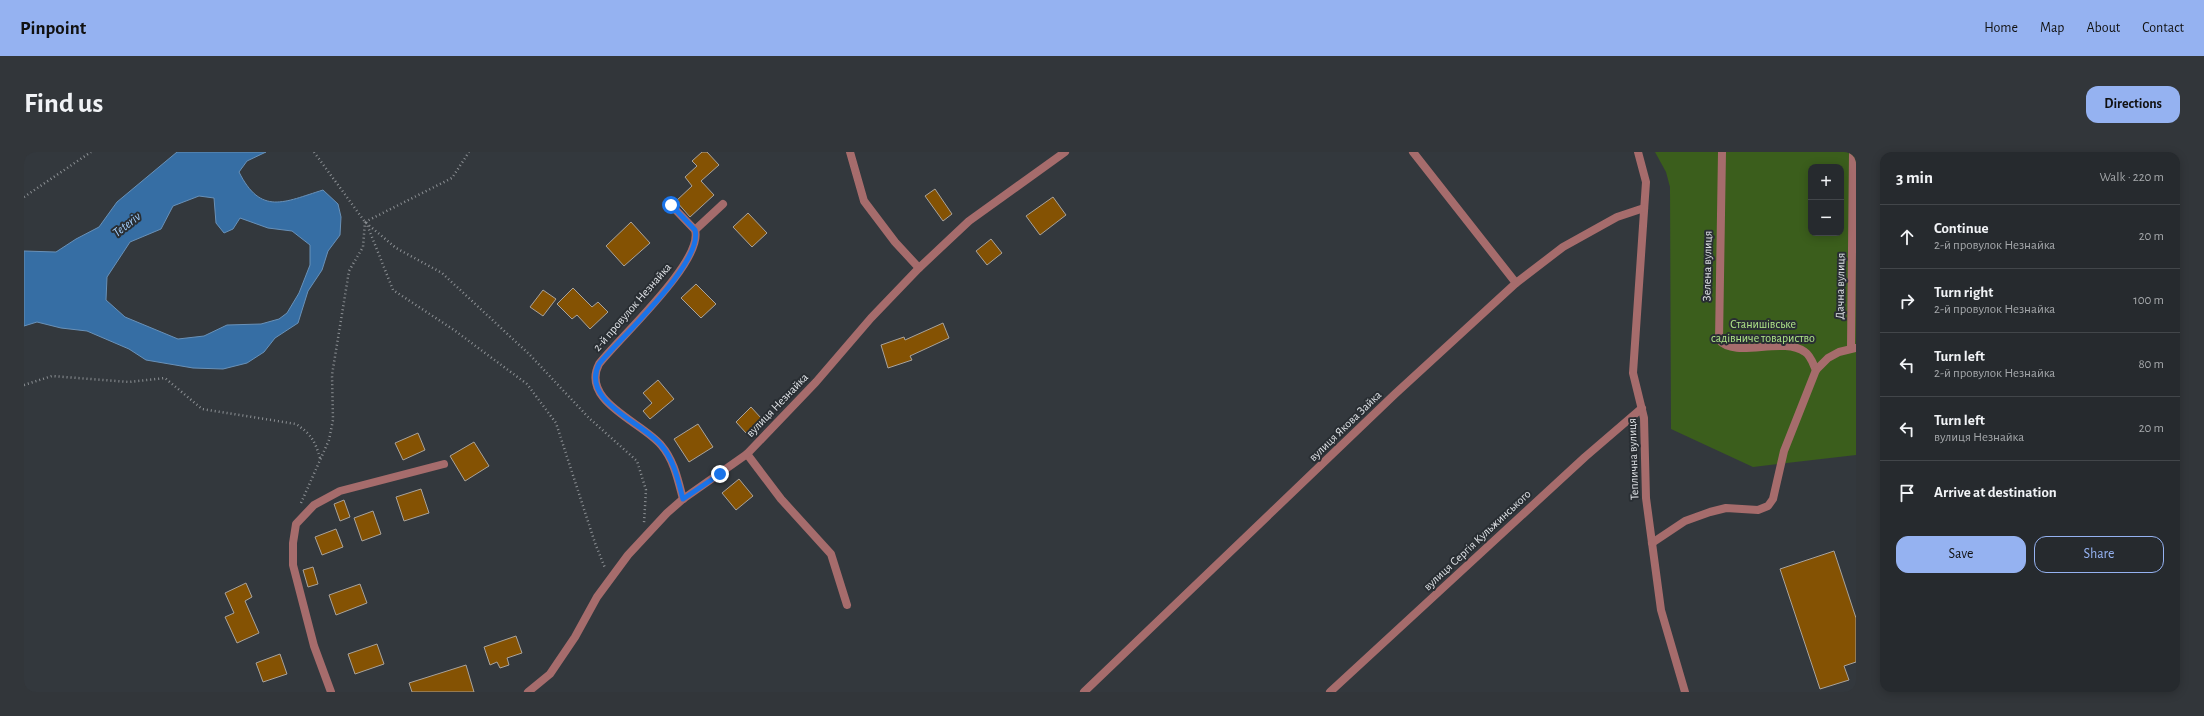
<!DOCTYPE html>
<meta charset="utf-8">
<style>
body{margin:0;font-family:"Alegreya Sans",sans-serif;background:#32363a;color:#f1f3f6}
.controls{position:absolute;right:12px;top:12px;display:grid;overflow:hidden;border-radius:8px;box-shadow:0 2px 10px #0003}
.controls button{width:36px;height:36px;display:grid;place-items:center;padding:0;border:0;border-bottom:1px solid #42464a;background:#262a2e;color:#f1f3f6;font:20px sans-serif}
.stop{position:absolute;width:12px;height:12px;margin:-9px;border:3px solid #1a73e8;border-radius:50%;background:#fff}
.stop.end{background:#1a73e8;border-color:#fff;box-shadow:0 1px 4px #0008}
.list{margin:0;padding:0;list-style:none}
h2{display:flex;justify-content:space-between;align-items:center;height:52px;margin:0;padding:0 16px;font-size:17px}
h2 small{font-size:13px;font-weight:400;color:#a4a7aa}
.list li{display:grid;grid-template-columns:26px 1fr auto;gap:12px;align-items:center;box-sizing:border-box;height:64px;padding:0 16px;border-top:1px solid #42464a}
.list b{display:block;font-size:15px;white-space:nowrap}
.list p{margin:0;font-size:13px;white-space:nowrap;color:#a4a7aa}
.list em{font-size:13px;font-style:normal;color:#a4a7aa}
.actions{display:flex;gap:8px;padding:12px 16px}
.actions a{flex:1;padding:9px 0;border:1px solid #95b2f1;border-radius:12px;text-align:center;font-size:14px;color:#95b2f1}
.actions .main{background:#95b2f1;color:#111}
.icon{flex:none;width:22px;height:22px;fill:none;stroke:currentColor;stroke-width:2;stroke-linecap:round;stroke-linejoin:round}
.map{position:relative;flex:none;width:1832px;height:540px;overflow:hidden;border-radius:12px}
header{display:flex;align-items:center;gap:24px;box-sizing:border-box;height:56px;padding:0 20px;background:#95b2f1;color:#111}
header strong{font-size:19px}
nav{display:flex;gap:22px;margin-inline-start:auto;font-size:14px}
.intro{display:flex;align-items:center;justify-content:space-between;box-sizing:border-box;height:96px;padding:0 24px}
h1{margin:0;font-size:28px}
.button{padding:10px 18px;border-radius:12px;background:#95b2f1;color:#111;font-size:14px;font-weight:700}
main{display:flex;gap:24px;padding:0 24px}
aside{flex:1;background:#262a2e;border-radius:12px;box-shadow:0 2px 10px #0003}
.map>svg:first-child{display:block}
.green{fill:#3b5e1c;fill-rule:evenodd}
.water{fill:#366ea4;stroke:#6991b8;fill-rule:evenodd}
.building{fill:#845203;stroke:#a9a39c}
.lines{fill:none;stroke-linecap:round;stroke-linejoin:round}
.path{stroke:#8d9195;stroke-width:2.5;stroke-dasharray:1 3;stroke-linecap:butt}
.lane{stroke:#a66c6c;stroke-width:8}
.street{stroke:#a66c6c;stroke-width:8}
.route{stroke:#1a73e8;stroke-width:5}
.labels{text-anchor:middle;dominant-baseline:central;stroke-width:4;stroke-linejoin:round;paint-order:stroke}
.street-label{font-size:12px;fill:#e0e3e7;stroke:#292e33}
.park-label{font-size:12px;fill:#afe588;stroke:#292e33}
.water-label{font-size:13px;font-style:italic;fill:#a0cdfb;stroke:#292e33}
</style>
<header>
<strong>Pinpoint</strong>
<nav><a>Home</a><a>Map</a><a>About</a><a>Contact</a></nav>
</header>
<div class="intro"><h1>Find us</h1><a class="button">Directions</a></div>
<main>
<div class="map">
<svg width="1832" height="540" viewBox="0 0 1832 540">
<rect width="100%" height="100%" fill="#33383d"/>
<path class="green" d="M1631 0H1832V303L1729 315 1647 277 1646 35 1642 20ZM1787 15H1817V81H1787Z"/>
<path class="water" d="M153 0H242L223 9 215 20C237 64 260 50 299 38L314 52 317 65 316 83 304 99 298 118 284 139 274 171 251 186 240 200 223 211 199 217 169 216 122 208 105 197 63 179 37 176 13 170 0 174V99L32 100 52 87 75 75 93 50ZM175 44 190 46 192 71 200 81 209 77 216 66 244 76 268 79 286 93V113L275 141 263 161 255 167 237 172 203 173 180 184 154 187 101 165 82 148 83 125 106 90 137 77 149 54Z"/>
<g class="building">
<polygon points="678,0 683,0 695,13 677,29 690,43 666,65 652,49 668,34 661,25 673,14 668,9"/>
<polygon points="911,37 928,62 919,69 901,44"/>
<polygon points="1029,45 1042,63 1016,83 1002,64"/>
<polygon points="724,61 743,81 728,95 709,75"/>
<polygon points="607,70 626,91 600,114 582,94"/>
<polygon points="967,87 978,101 963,113 952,99"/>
<polygon points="672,132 692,152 677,166 657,146"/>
<polygon points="549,136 568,155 574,150 584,160 566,177 553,163 548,167 533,152"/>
<polygon points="519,138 532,147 519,164 506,155"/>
<polygon points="919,171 925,186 886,204 888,208 864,216 857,193 880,185 881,188"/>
<polygon points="634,228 650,247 626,267 619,259 628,251 619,241"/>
<polygon points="727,255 737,266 722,281 712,270"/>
<polygon points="674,272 689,295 665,310 650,287"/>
<polygon points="394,281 401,298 379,308 371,291"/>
<polygon points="450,290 465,314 441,329 426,304"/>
<polygon points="715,327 729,344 712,358 698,341"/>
<polygon points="397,337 405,361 380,369 372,345"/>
<polygon points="320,348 326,365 316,369 310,352"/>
<polygon points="349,359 357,382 338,389 330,366"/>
<polygon points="312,377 319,395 298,403 291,385"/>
<polygon points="1810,399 1832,466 1832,510 1820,514 1825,528 1796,537 1756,417"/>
<polygon points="289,415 294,432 284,435 279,418"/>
<polygon points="222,431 228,445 221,449 235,481 213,491 201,465 210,461 201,441"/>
<polygon points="336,432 343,451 312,463 305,443"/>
<polygon points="492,484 498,501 483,506 485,513 476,516 473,510 466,513 460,495"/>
<polygon points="353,492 360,512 331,522 324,502"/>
<polygon points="256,502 263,522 239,530 232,511"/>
<polygon points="442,513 450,540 388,540 385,531"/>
</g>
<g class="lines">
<g class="path">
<polyline points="290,0 341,70 372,96 418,121 506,203 565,266 613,309 622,338 620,371"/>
<polyline points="0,45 67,0"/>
<polyline points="341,70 428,26 445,0"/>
<polyline points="342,70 369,138 430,178 503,232 532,271 571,391 581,416"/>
<path d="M0 233 28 224 105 230 141 226 178 257 272 272C287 282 291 289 296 306"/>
<polyline points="277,351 305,288 309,268 308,223 325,119 339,95 341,70"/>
</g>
<g class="lane">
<polyline points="826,0 840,49 871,90 895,116"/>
<polyline points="1389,0 1492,131"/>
<polyline points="671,78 699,52"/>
<polyline points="723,302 757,347 807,402 823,453"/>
</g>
<g class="street">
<polyline points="1614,0 1622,30 1609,221 1620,266 1622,346 1637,458 1661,540"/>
<path d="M1698 0 1695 188C1711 207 1759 184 1781 200 1787 204 1789 212 1792 218"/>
<path d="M647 53 671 78C680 109 595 186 575 212 556 249 618 270 637 293 650 308 654 328 659 347"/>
<polyline points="1827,196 1829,0"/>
<polyline points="1628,391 1661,369 1686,360 1702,356 1734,358 1744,354 1749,347 1760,299 1792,218 1804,206 1815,200 1832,196"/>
<polyline points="307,540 290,494 269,413 269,391 272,372 290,353 316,339 420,312"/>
<polyline points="504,540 526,522 551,485 573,445 604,403 643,361 659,347 723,302 792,230 847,166 895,116 945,69 1041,0"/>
<polyline points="1060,540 1371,242 1492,131 1539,95 1593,65 1620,56"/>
<polyline points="1306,540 1561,305 1618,256"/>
</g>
</g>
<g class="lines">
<path class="route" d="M647 53 671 78C680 110 596 186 575 212 556 249 618 270 637 293 650 308 654 328 659 347L696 322"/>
</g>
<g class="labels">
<g class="street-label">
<text transform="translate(1683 114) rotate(-89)">Зелена вулиця</text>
<text transform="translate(1816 134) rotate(-89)">Дачна вулиця</text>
<text transform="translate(608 155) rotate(-49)">2-й провулок Незнайка</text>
<text transform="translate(753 253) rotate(-46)">вулиця Незнайка</text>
<text transform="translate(1321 274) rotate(-44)">вулиця Якова Зайка</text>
<text transform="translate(1609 307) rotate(-92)">Теплична вулиця</text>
<text transform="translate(1453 388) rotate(-43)">вулиця Сергія Кульжинського</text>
</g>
<g class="park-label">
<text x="1739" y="172">Станишівське<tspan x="1739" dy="14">садівниче товариство</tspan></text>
</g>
<g class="water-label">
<text transform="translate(103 73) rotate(-38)">Teteriv</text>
</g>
</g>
</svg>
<div class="controls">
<button>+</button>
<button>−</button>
</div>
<div class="stop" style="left:647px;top:53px"></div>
<div class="stop end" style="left:696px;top:322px"></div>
</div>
<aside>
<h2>3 min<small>Walk · 220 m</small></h2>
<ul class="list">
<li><svg class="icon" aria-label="ahead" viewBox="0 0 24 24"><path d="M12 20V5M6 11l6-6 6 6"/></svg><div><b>Continue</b><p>2-й провулок Незнайка</p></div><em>20 m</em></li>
<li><svg class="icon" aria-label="right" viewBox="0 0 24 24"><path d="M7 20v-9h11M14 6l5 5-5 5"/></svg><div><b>Turn right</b><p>2-й провулок Незнайка</p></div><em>100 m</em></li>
<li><svg class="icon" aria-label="left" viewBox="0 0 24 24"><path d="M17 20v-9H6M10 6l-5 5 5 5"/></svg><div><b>Turn left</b><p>2-й провулок Незнайка</p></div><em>80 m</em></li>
<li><svg class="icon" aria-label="left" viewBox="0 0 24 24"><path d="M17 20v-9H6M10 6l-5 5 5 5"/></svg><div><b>Turn left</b><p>вулиця Незнайка</p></div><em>20 m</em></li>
<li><svg class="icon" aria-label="arrive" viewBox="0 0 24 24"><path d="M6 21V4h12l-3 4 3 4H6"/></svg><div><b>Arrive at destination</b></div></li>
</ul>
<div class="actions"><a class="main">Save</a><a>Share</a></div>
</aside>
</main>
